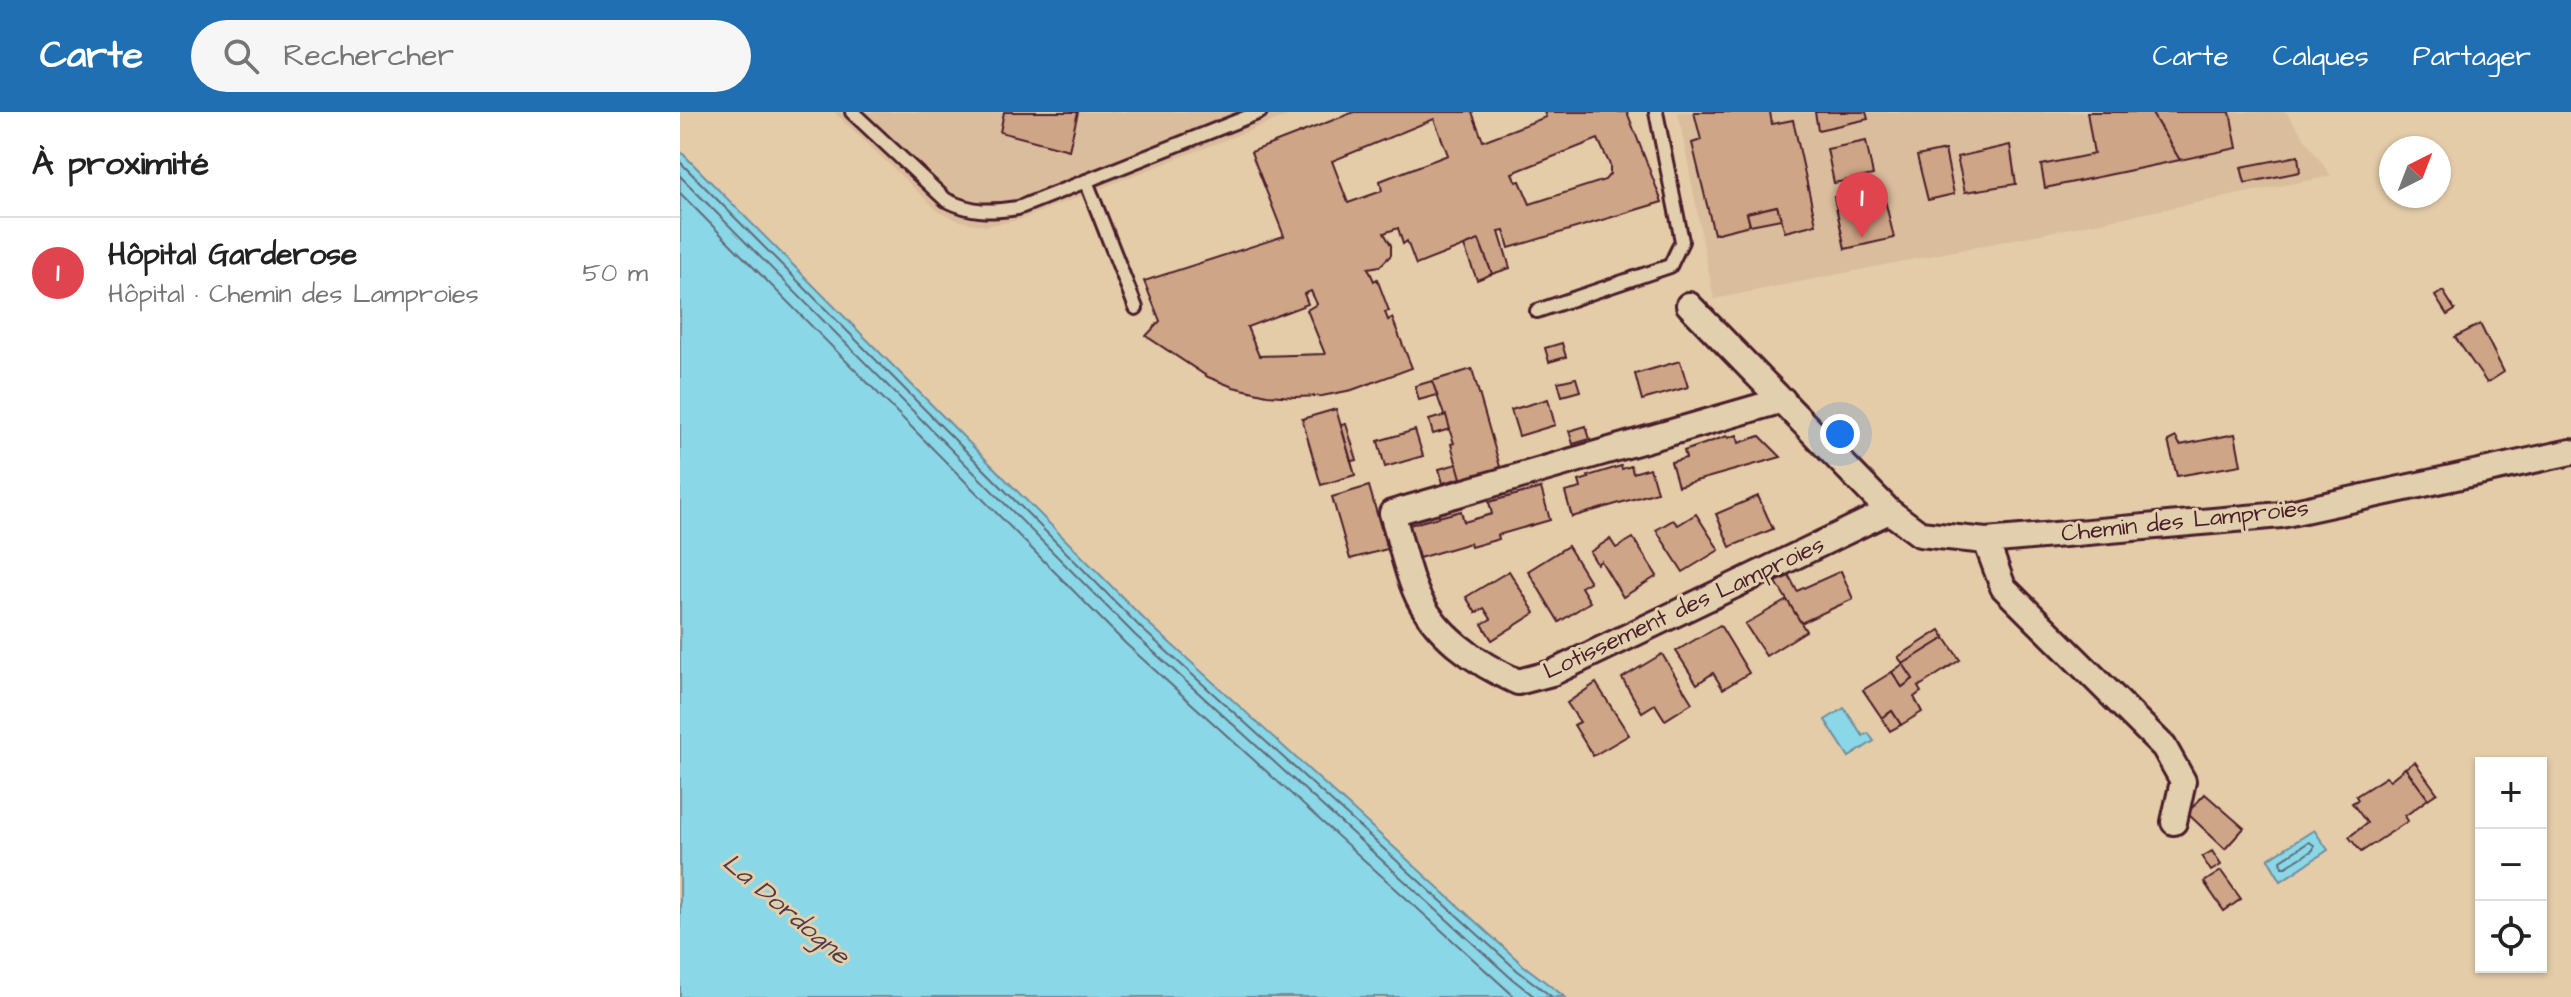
<!DOCTYPE html>
<html lang="fr">
<meta charset="utf-8">
<style>
body{margin:0;font-family:"Architects Daughter",sans-serif;background:#f6f6f6;color:#222}
.controls{position:absolute;right:24px;bottom:24px;display:grid;overflow:hidden;border-radius:0px;box-shadow:0 2px 6px #0004}
.controls button{width:72px;height:72px;display:grid;place-items:center;padding:0;border:0;border-bottom:2px solid #e0e0e0;background:#fff;color:#222;font:40px sans-serif}
.compass{position:absolute;left:1699px;top:24px;width:72px;height:72px;border-radius:50%;background:#fff;box-shadow:0 2px 6px #0004;rotate:42deg}
.you{position:absolute;left:1160px;top:322px;width:28px;height:28px;margin:-20px;border:6px solid #fff;border-radius:50%;background:#1a73e8;box-shadow:0 0 0 12px #1a73e833}
.badge{display:grid;place-items:center;width:52px;height:52px;border-radius:50%;background:#1f6fb2;color:#fff;font-size:26px;font-weight:700}
.pin{position:absolute;translate:-50% -66px;filter:drop-shadow(0 2px 4px #0008)}
.pin::after{content:'';position:absolute;top:42px;width:28px;height:24px;background:inherit;clip-path:polygon(0 0,100% 0,50% 100%)}
.list{margin:0;padding:0;list-style:none}
h2{display:flex;justify-content:space-between;align-items:center;height:104px;margin:0;padding:0 32px;font-size:34px}
h2 small{font-size:26px;font-weight:400;color:#767676}
.list li{display:grid;grid-template-columns:52px 1fr auto;gap:24px;align-items:center;box-sizing:border-box;height:112px;padding:0 32px;border-top:2px solid #e0e0e0}
.list b{display:block;font-size:30px;white-space:nowrap}
.list p{margin:0;font-size:26px;white-space:nowrap;color:#767676}
.list em{font-size:26px;font-style:normal;color:#767676}
.icon{flex:none;width:44px;height:44px;fill:none;stroke:currentColor;stroke-width:2;stroke-linecap:round;stroke-linejoin:round}
.map{position:relative;flex:none;width:1891px;height:885px;overflow:hidden}
header{display:flex;align-items:center;gap:48px;box-sizing:border-box;height:112px;padding:0 40px;background:#1f6fb2;color:#fff}
header strong{font-size:38px}
nav{display:flex;gap:44px;margin-inline-start:auto;font-size:28px}
.search{width:560px;height:72px;background:#f6f6f6;display:flex;align-items:center;gap:20px;box-sizing:border-box;padding:0 28px;border-radius:44px;color:#767676;font-size:30px}
main{display:flex}
aside{flex:1;background:#fff}
.map>svg:first-child{display:block}
.built{fill:#dabd9d}
.water{fill:#89d7e7;stroke:#708d9c;stroke-width:2}
.lines{fill:none;stroke-linecap:round;stroke-linejoin:round}
.shore{stroke:#636976;stroke-width:2}
.building{fill:#cea587;stroke:#4a1f2b;stroke-width:2;fill-rule:evenodd}
.service-casing{stroke:#4a1f2b;stroke-width:18}
.minor-casing{stroke:#4a1f2b;stroke-width:30}
.service{stroke:#e2cfad;stroke-width:12}
.minor{stroke:#e2cfad;stroke-width:24}
.labels{text-anchor:middle;dominant-baseline:central;stroke-width:6;stroke-linejoin:round;paint-order:stroke}
.street-label{font-size:24px;fill:#4a1f2b;stroke:#e2cfad}
.water-label{font-size:26px;font-style:italic;fill:#533b47;stroke:#e2cfad}
</style>
<header>
<strong>Carte</strong>
<div class="search"><svg class="icon" aria-label="search" viewBox="0 0 24 24"><circle cx="10" cy="10" r="6"/><path d="M15 15l6 6"/></svg>Rechercher</div>
<nav><a>Carte</a><a>Calques</a><a>Partager</a></nav>
</header>
<main>
<aside>
<h2>À proximité<small></small></h2>
<ul class="list">
<li><span class="badge" style="background:#e0444e">1</span><div><b>Hôpital Garderose</b><p>Hôpital · Chemin des Lamproies</p></div><em>50 m</em></li>
</ul>
</aside>
<div class="map">
<svg width="1891" height="885" viewBox="0 0 1891 885">
<rect width="100%" height="100%" fill="#e4cca9"/>
<filter id="ink" filterUnits="userSpaceOnUse"><feTurbulence type="fractalNoise" baseFrequency=".0125" numOctaves="2"/><feDisplacementMap in="SourceGraphic" scale="16" xChannelSelector="R" yChannelSelector="G"/><feConvolveMatrix kernelMatrix="1 2 1 2 8 2 1 2 1" color-interpolation-filters="sRGB"/></filter>
<g filter="url(#ink)">
<g class="built">
<polygon points="154,0 617,0 339,108 305,114 280,109 259,100"/>
<polygon points="998,0 1606,0 1651,64 1034,187"/>
</g>
<g class="water">
<polygon points="0,39 467,510 843,853 885,885 0,885"/>
<polygon points="1164,596 1183,624 1188,621 1194,629 1169,645 1145,608"/>
<polygon points="1634,718 1648,738 1601,769 1588,747"/>
</g>
<g class="lines">
<g class="shore">
<polyline points="0,50 461,516 838,859 872,885"/>
<polyline points="0,64 455,523 831,866 855,885"/>
<polyline points="0,81 446,532 835,885"/>
<polygon points="1629,730 1634,733 1633,738 1606,755 1602,755 1601,748"/>
</g>
</g>
<g class="building">
<polygon points="324,0 398,0 389,38 320,20"/>
<path d="M674 0H792L803 29 866 5 864 0H947L982 90 829 136 824 119 819 120 830 156 812 162 799 128 736 153 727 129 723 132 718 116 704 121 711 133V143L700 154 688 156 694 169 697 167 709 199 705 200 708 208 712 206 732 256 672 278 642 284 615 285 587 283 553 275 528 265 466 224 480 209 464 169 604 124 571 40ZM754 7 768 43 700 69 702 79 668 91 652 49ZM918 27 930 53V62L925 68 850 92 840 69 836 70 832 61ZM631 179 637 192 627 198 645 242 579 244 567 215 628 192 624 182Z"/>
<polygon points="1014,0 1090,0 1092,12 1113,8 1136,112 1105,120 1097,94 1067,101 1070,113 1034,122 1012,31 1021,28"/>
<polygon points="1135,0 1186,0 1188,7 1138,18"/>
<polygon points="1407,0 1471,0 1500,48 1365,76 1361,53 1414,42"/>
<polygon points="1471,0 1550,0 1557,36 1500,48"/>
<polygon points="1186,29 1193,63 1154,71 1147,37"/>
<polygon points="1330,33 1336,72 1285,80 1277,45"/>
<polygon points="1265,38 1274,82 1248,88 1237,44"/>
<polygon points="1618,44 1620,60 1565,71 1561,55"/>
<polygon points="1202,75 1214,126 1165,137 1154,85"/>
<polygon points="1097,94 1101,107 1070,113 1067,101"/>
<polygon points="799,128 812,162 797,168 784,134"/>
<polygon points="1763,179 1775,198 1767,203 1755,184"/>
<polygon points="1800,212 1824,260 1807,271 1775,225"/>
<polygon points="882,231 886,245 869,250 865,236"/>
<polygon points="1000,249 1008,275 962,288 955,262"/>
<polygon points="792,257 821,358 781,369 771,332 774,331 752,269"/>
<polygon points="896,266 900,279 882,284 878,270"/>
<polygon points="752,269 757,283 739,288 735,274"/>
<polygon points="868,287 875,313 839,324 831,298"/>
<polygon points="656,297 675,363 641,373 622,307"/>
<polygon points="766,303 770,317 753,322 749,308"/>
<polygon points="666,312 677,348 671,349 661,313"/>
<polygon points="906,314 910,327 893,332 889,319"/>
<polygon points="735,318 743,344 705,355 698,329"/>
<polygon points="1555,322 1561,353 1497,364 1488,329 1496,325 1500,333"/>
<polygon points="1057,323 1059,331 1080,324 1101,345 998,374 991,350 1006,346 1004,339 1047,324 1048,326"/>
<polygon points="777,352 781,366 763,371 759,357"/>
<polygon points="941,354 942,357 951,354 953,361 970,356 977,380 892,405 885,380 901,376 899,369 909,366 908,364"/>
<polygon points="689,374 707,437 670,447 652,385"/>
<polygon points="861,376 870,408 818,423 819,427 791,435 790,431 739,446 729,413 781,399 784,410 812,402 809,390"/>
<polygon points="1078,384 1093,417 1050,435 1036,402"/>
<polygon points="1016,402 1039,438 1003,460 976,418 993,408 998,413"/>
<polygon points="953,426 977,464 943,485 921,449 917,452 910,440 930,427 936,436"/>
<polygon points="888,434 910,470 901,475 910,490 879,510 848,459"/>
<polygon points="829,459 855,501 812,528 802,512 811,507 804,496 796,501 786,485"/>
<polygon points="1161,459 1173,487 1121,511 1096,470 1109,464 1117,479"/>
<polygon points="1107,488 1126,519 1086,544 1065,512"/>
<polygon points="1040,513 1069,561 1043,577 1033,561 1017,572 996,539"/>
<polygon points="1260,518 1265,526 1223,552 1218,545"/>
<polygon points="1265,526 1280,548 1238,575 1241,580 1234,585 1242,600 1221,613 1212,599 1202,606 1183,578 1212,560 1222,575 1233,567 1223,552"/>
<polygon points="982,542 1012,591 985,608 975,592 962,600 942,566"/>
<polygon points="1223,552 1233,567 1222,575 1212,560"/>
<polygon points="916,571 949,623 913,644 894,613 900,610 887,591"/>
<polygon points="1212,599 1221,613 1210,619 1202,606"/>
<polygon points="1735,650 1757,681 1748,687 1725,656"/>
<polygon points="1725,656 1748,687 1725,704 1728,709 1681,740 1669,725 1687,711 1672,691 1678,688 1676,684 1706,665 1710,668"/>
<polygon points="1525,682 1564,716 1545,737 1507,701"/>
<polygon points="1532,739 1541,753 1531,759 1522,745"/>
<polygon points="1541,759 1561,787 1544,799 1524,770"/>
</g>
<g class="lines">
<defs>
<g id="service">
<path d="M172 0 266 88C293 101 309 100 338 96L580 0"/>
<polyline points="406,69 456,196"/>
<polyline points="857,199 990,154 1002,129 976,0"/>
</g>
<g id="minor">
<polyline points="1009,193 1209,399 1240,422 1306,429"/>
<path d="M1103 288 712 401C720 426 725 454 735 478 753 522 797 552 838 570L872 561 1209 399"/>
<polyline points="1494,710 1503,669 1484,635 1323,475 1306,429 1601,403 1891,340"/>
</g>
</defs>
<use href="#service" class="service-casing"/>
<use href="#minor" class="minor-casing"/>
<use href="#service" class="service"/>
<use href="#minor" class="minor"/>
</g>
</g>
<g class="labels">
<g class="street-label">
<text transform="translate(1505 409) rotate(-6)">Chemin des Lamproies</text>
<text transform="translate(1004 496) rotate(-25)">Lotissement des Lamproies</text>
</g>
<g class="water-label">
<text transform="translate(106 797) rotate(40)">La Dordogne</text>
</g>
</g>
</svg>
<div class="controls">
<button>+</button>
<button>−</button>
<button><svg class="icon" aria-label="locate" viewBox="0 0 24 24"><circle cx="12" cy="12" r="6"/><path d="M12 2v4M12 18v4M2 12h4M18 12h4"/></svg></button>
</div>
<svg class="compass" viewBox="-18 -18 36 36"><path d="M0-13l5 13h-10z" fill="#e53935"/><path d="M0 13l5-13h-10z" fill="#767676"/></svg>
<div class="you"></div>
<div class="pin badge" style="left:1182px;top:126px;background:#e0444e">1</div>
</div>
</main>
